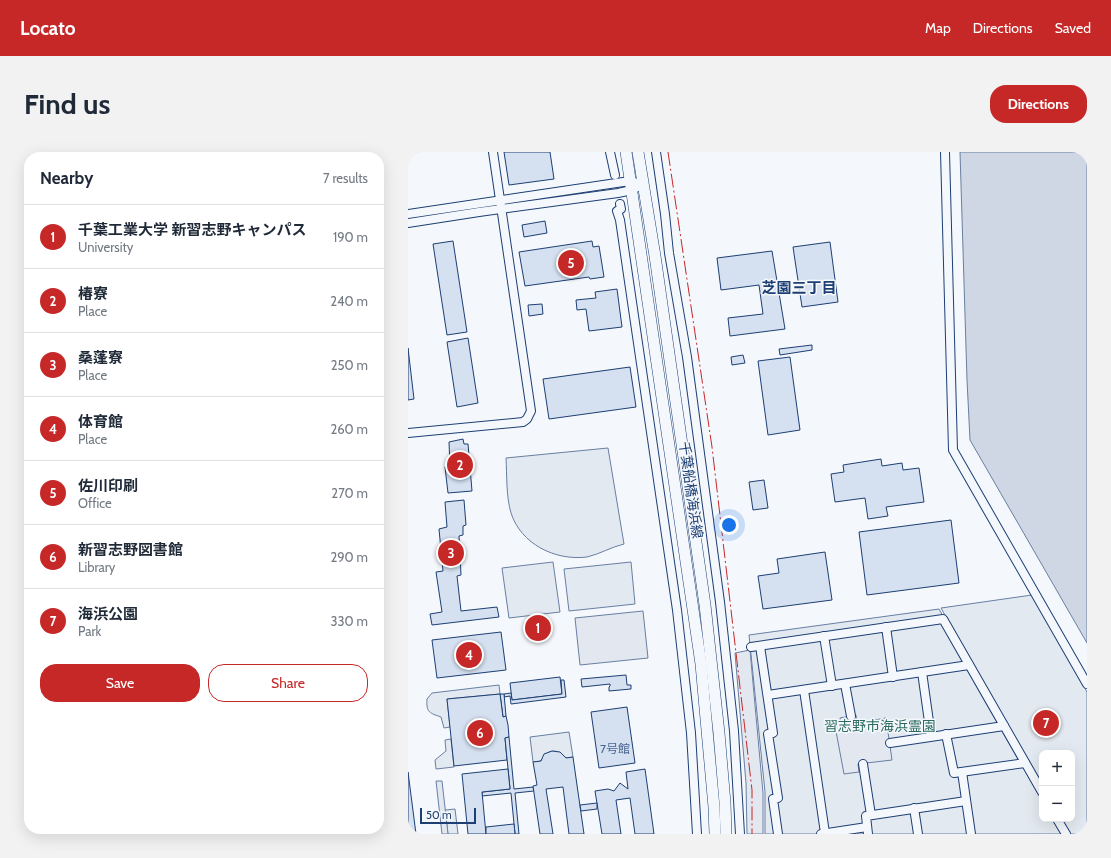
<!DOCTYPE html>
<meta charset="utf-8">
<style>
body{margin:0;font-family:Cabin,"Noto Sans JP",sans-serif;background:#f2f2f3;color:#1f2937}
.controls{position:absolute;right:12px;bottom:12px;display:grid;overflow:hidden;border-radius:8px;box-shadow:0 4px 16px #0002}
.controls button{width:36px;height:36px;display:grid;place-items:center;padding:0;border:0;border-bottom:1px solid #e0e1e3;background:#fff;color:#1f2937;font:20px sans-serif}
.scale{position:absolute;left:12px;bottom:10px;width:56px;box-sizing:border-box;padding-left:4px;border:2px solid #1d3f73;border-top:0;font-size:11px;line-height:14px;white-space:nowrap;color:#1d3f73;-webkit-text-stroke:3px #f4f7fb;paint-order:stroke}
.you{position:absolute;left:321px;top:373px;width:14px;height:14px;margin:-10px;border:3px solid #fff;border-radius:50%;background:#1a73e8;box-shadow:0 0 0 6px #1a73e833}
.badge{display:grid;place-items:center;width:26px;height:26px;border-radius:50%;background:#c62828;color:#fff;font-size:13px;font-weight:700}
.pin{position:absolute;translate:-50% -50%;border:2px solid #fff;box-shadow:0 1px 4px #0006}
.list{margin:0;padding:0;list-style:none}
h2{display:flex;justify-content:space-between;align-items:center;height:52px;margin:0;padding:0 16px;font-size:17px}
h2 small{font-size:13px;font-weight:400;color:#747a83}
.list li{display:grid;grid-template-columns:26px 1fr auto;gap:12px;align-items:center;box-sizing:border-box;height:64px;padding:0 16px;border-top:1px solid #e0e1e3}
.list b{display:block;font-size:15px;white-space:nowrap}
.list p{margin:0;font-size:13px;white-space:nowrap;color:#747a83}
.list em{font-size:13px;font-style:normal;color:#747a83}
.actions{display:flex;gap:8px;padding:12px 16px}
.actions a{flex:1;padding:9px 0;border:1px solid #c62828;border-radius:16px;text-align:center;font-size:14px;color:#c62828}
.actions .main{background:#c62828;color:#fff}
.map{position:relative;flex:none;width:679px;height:682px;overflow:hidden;border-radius:16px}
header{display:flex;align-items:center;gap:24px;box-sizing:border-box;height:56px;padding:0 20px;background:#c62828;color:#fff}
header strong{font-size:19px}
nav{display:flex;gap:22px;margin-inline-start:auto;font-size:14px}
.intro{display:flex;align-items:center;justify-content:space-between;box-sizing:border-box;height:96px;padding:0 24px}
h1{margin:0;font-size:28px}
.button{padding:10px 18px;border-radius:16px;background:#c62828;color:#fff;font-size:14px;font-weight:700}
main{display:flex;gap:24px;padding:0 24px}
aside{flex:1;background:#fff;border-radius:16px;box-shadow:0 4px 16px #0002}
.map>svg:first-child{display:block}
.green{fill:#e3e9f0;stroke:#687fa3}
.parking{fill:#e3e8f0;stroke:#687fa3}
.water{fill:#cfd7e4;stroke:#687fa3}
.building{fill:#d5e0f0;stroke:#1d3f73}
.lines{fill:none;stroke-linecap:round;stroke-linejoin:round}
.minor-casing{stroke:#1d3f73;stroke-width:10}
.major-casing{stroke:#1d3f73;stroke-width:12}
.minor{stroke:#f4f7fb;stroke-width:8}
.major{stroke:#f4f7fb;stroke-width:11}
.power{stroke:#c62828;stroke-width:1;stroke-dasharray:14 3 2 3;stroke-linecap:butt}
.labels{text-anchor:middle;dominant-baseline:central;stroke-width:3;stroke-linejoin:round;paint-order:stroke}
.number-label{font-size:12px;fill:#4b6792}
.street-label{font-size:14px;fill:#1d3f73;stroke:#f4f7fb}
.park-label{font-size:14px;fill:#2c6c60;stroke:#f4f7fb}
.neighbourhood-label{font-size:15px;font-weight:bold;fill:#1d3f73;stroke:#f4f7fb}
</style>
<header>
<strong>Locato</strong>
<nav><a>Map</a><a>Directions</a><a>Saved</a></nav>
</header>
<div class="intro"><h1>Find us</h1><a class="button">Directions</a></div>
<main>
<aside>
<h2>Nearby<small>7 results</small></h2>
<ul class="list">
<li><span class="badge">1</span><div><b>千葉工業大学 新習志野キャンパス</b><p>University</p></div><em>190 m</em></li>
<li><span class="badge">2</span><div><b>椿寮</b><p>Place</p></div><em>240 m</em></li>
<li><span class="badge">3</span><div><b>桑蓬寮</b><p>Place</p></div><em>250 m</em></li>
<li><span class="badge">4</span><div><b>体育館</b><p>Place</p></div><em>260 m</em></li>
<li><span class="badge">5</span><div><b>佐川印刷</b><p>Office</p></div><em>270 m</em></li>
<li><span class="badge">6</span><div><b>新習志野図書館</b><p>Library</p></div><em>290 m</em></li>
<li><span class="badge">7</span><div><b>海浜公園</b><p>Park</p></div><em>330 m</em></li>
</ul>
<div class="actions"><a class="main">Save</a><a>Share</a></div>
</aside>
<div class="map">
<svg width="679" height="682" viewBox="0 0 679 682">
<rect width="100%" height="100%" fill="#f4f7fb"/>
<g class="green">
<path d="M200 296 216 392C203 395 192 402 179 405 147 409 113 392 103 361 98 344 99 324 98 306Z"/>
<polygon points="145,410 152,460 101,466 94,416"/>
<polygon points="223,410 227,452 161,459 156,417"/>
<polygon points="624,443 679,540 679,682 660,682 652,667 664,667 664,601 634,601 634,636 533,456"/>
<polygon points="531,457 634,638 634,667 651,667 659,682 357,682 357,640 341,483"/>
<path d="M91 533 92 542 39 547 42 575 36 576 33 565C22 561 18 561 19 547L24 541Z"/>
<path d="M161 580 165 605 158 606C150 596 138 597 133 609L125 610 122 585Z"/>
<polygon points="43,587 46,615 28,617 27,608 38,599 37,588"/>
<polygon points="47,657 50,682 40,682 37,658"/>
</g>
<g class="parking">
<polygon points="235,459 240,506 172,513 167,466"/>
<polygon points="342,498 355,641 355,682 339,682 338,631 327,501"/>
<polygon points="448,563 449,571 478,566 484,608 450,612 451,620 436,622 427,574 433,573 432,566"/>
<polygon points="28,629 34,629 40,682 34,682"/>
</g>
<polygon class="water" points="552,0 679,0 679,491 562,288 559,228"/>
<g class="building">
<polygon points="96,0 142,0 146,27 101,33"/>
<polygon points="137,69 139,81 116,85 114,73"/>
<polygon points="45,89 59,180 39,183 25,92"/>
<polygon points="184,89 185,95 191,94 196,125 182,127 181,125 117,134 111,100"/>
<polygon points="422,90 430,150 394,155 385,95"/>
<polygon points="364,99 377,177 322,184 320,166 355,162 351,133 313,138 309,106"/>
<polygon points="209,137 214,175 181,179 178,157 169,158 168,148 188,146 187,140"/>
<polygon points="134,152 135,162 121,164 120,153"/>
<polygon points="60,186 70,251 49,255 39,190"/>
<polygon points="404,193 404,198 372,203 371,197"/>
<polygon points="0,196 6,247 0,248"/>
<polygon points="335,203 337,211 324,213 323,205"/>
<polygon points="382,205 392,278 360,283 350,209"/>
<polygon points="222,215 228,255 141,267 135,227"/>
<polygon points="55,287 56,292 60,292 64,339 40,341 37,315 42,315 41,290"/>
<polygon points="473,307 474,314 494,311 495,318 511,316 516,350 478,355 480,364 460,367 457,346 427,350 423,322 436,320 435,313"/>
<polygon points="356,328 360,356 345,358 341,330"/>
<polygon points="56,348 58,373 55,374 55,383 51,384 53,423 49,424 53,459 89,455 91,465 24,473 22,462 34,460 28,420 35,419 31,377 39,375 37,350"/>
<polygon points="543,368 551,431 459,443 451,380"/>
<polygon points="417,400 424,448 355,457 350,424 371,421 369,407"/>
<polygon points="93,480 98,518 29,526 24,488"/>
<polygon points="218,523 219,533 223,533 223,537 201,539 201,535 202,534 202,532 174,535 173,527"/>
<polygon points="152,525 154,542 104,548 102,531"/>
<polygon points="153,528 156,528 158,545 103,552 102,544 96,545 96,542 103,541 104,548 154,542"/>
<polygon points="92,542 96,542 98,564 95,565"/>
<polygon points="92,542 95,565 98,564 100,573 101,585 97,586 99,608 46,614 39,547"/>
<polygon points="219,555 227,611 191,616 183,560"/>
<polygon points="101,585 106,637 125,635 126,639 107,641 111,682 107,682 103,641 74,644 74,640 102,637 97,586"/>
<polygon points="144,599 152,600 158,606 165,605 176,682 161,682 155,635 138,637 145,682 132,682 125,634 129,633 125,610 133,609 136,602"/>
<polygon points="100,617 102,637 74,640 78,682 60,682 54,622"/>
<polygon points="237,617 246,682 227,682 222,646 208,648 213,682 194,682 187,639 200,637 206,639 212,631 220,637 218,620"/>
<polygon points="0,620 8,682 0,682"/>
<polygon points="189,651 189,657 173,659 172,653"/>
<polygon points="106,672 107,682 78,682 78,675"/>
</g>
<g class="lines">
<defs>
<g id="minor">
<polyline points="202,0 207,23"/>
<polyline points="248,0 257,62 261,101 279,205 312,450 326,579 332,682"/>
<polyline points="537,0 545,298 679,532"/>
<polyline points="212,52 213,57 209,59 212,68 269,458 283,581 289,682"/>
<polyline points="0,62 222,29 226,30"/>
<polyline points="0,71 71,60 210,41 224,38 235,32"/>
<polyline points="0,281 115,270 119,267 123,259 85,0"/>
<polyline points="478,475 485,525"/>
<polyline points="416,484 424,534"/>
<polyline points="352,494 365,581 360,582 370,646 365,647 370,682"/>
<polyline points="343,495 535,467 634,640"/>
<polyline points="514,520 523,584"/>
<polyline points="437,532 443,564"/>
<polyline points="396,538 417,681"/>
<polyline points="360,543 561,513"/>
<polyline points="538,582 546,621 617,611"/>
<polyline points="482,591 596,574"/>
<polyline points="455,612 463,663"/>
<polyline points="554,620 563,682"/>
<polyline points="506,656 510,682"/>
<polyline points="649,667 658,682"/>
<polyline points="413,682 459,675"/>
<polyline points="460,682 458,664 558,649"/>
</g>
<g id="major">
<polyline points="218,0 293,512 306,655 307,682"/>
<polyline points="230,0 247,104 297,453 311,581 317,651 318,682"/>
</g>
</defs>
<use href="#minor" class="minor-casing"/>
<use href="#major" class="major-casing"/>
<use href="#minor" class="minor"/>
<use href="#major" class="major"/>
<polyline class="power" points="260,0 304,295 344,638 344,682"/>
</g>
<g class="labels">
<g class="number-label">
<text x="207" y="596">7号館</text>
</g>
<g class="street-label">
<text transform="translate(283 338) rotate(82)">千葉船橋海浜線</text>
</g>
<g class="park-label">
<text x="472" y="574">習志野市海浜霊園</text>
</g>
<g class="neighbourhood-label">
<text x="391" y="136">芝園三丁目</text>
</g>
</g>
</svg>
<div class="controls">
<button>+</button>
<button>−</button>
</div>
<div class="scale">50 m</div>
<div class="you"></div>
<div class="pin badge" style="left:130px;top:476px">1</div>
<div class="pin badge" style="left:52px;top:313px">2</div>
<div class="pin badge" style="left:43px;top:401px">3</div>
<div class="pin badge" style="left:61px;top:503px">4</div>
<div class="pin badge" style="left:163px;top:111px">5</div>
<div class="pin badge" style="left:72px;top:581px">6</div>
<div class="pin badge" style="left:638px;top:571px">7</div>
</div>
</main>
